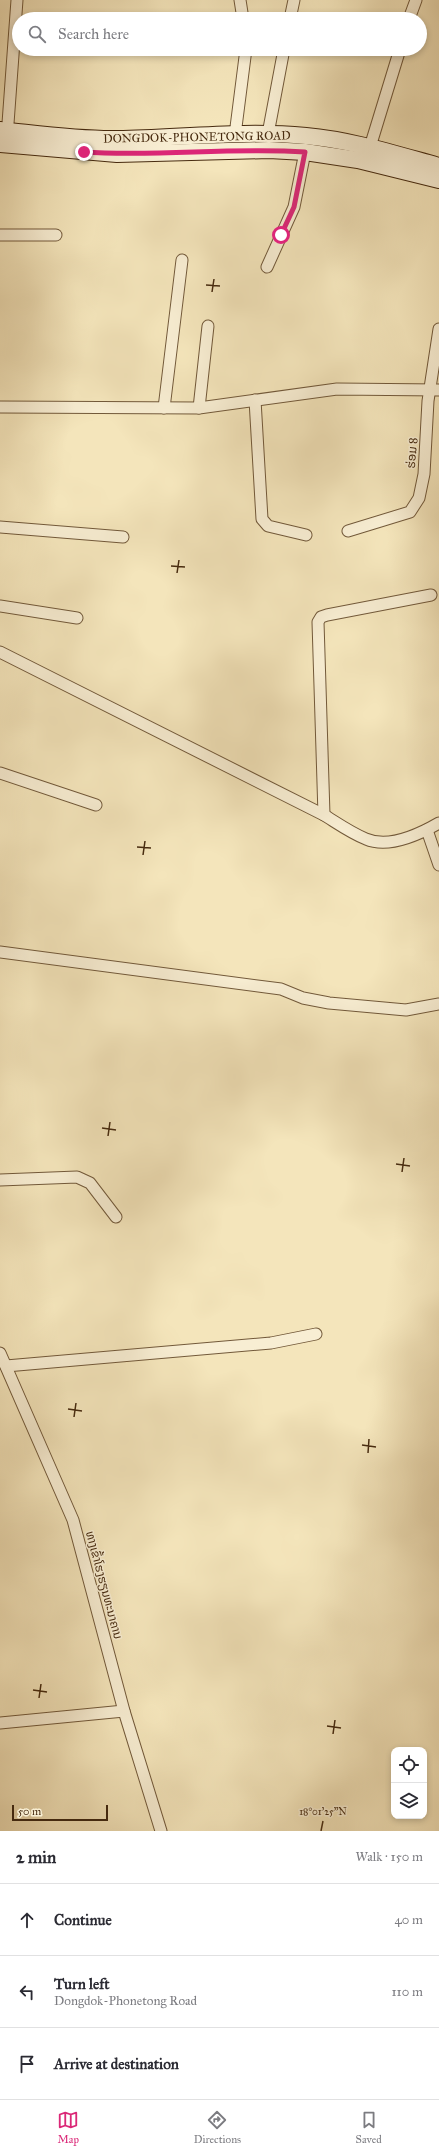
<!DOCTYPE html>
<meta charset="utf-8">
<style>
body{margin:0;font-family:"IM FELL Great Primer","Noto Sans Lao",serif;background:#f7f7f7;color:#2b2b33}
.controls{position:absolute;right:12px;bottom:12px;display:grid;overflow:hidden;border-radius:8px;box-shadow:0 2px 6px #0003}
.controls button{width:36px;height:36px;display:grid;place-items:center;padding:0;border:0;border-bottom:1px solid #e1e1e2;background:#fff;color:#2b2b33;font:20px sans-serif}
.scale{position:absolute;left:12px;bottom:10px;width:96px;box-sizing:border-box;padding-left:4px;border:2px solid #462a0f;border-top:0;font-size:11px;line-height:14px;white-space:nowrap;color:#462a0f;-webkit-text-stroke:3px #f8eed3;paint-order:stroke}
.stop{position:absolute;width:12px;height:12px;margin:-9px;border:3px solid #db2777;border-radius:50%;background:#fff}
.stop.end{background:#db2777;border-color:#fff;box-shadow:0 1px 4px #0008}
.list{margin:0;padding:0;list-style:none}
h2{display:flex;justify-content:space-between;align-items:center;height:52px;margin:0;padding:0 16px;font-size:17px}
h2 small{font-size:13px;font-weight:400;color:#7c7c81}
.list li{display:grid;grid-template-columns:26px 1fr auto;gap:12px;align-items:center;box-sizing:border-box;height:72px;padding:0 16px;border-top:1px solid #e1e1e2}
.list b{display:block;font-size:15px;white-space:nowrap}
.list p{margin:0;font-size:13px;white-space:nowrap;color:#7c7c81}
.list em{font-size:13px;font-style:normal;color:#7c7c81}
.icon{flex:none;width:22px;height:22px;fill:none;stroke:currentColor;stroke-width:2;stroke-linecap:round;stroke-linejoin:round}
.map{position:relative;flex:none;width:439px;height:1831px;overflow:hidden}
.search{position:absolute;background:#fff;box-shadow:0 2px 6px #0003;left:12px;right:12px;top:12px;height:44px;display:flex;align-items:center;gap:10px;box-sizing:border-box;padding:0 14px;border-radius:22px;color:#7c7c81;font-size:15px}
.sheet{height:268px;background:#fff}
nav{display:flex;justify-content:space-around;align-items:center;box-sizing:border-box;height:56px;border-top:1px solid #e1e1e2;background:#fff;font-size:11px;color:#7c7c81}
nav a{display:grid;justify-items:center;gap:2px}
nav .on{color:#db2777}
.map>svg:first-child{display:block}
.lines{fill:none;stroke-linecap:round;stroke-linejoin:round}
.street-casing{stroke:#72593a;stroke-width:13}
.secondary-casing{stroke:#462a0f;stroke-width:18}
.street{stroke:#f8eed3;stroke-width:11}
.secondary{stroke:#f8eed3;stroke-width:16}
.route{stroke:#db2777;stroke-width:5}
.ticks{fill:none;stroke:#462a0f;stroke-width:1.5}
.labels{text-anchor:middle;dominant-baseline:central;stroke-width:3;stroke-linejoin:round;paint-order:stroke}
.street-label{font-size:12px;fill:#462a0f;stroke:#f8eed3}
.ticks-label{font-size:10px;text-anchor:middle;fill:#462a0f;stroke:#f8eed3;stroke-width:3;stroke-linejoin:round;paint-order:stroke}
</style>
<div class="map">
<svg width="439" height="1831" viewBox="0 0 439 1831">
<rect width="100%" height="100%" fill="#f4e5bb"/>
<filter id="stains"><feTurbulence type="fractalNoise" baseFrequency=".005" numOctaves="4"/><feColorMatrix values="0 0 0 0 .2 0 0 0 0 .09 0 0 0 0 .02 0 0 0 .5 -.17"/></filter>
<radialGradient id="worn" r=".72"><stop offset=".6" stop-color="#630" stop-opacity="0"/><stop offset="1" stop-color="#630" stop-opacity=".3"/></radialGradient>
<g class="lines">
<defs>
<g id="street">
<polyline points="240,0 243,19"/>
<polyline points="290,19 294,0"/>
<polyline points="409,19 416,0"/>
<polyline points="268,134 284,49"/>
<polyline points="235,135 246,49"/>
<polyline points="7,137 17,0"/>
<polyline points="370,147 400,49"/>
<polyline points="0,235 56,235"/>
<polyline points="267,267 294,207 305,152"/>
<polyline points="255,400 262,519 268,526 306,535"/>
<polyline points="0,407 199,408 337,389 439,390"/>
<polyline points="164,408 182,260"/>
<polyline points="199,408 208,326"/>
<polyline points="0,527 123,537"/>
<polyline points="348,531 410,512 419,498 424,474 428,401 439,329"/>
<polyline points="0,606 77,618"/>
<path d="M0 652 324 815C337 823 351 833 366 839 389 849 420 834 439 823"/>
<polyline points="0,773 96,805"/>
<polyline points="324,815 318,622 321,617 327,615 431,595"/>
<polyline points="427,830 439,865"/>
<polyline points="0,952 281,989 303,998 329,1003 406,1010 439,1004"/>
<polyline points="0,1180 77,1177 90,1183 116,1217"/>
<polyline points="0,1353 73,1520 124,1711 161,1831"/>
<polyline points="6,1366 271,1343 316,1334"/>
<polyline points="0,1723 124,1711"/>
</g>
<g id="secondary">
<path d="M0 130C39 134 79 140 118 139 180 138 244 130 306 136 351 140 395 154 439 166"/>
<polyline points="0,144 117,154 269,150 305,152 358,160 439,180"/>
</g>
</defs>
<use href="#street" class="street-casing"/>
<use href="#secondary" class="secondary-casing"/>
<use href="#street" class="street"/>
<use href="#secondary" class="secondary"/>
</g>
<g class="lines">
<path class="route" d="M84 152C157 157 231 147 305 152L294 207 281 235"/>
</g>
<path class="ticks" d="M206 285 220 286M212 292 214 279M171 566 185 567M177 573 179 560M137 847 151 848M143 855 145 841M102 1128 116 1130M108 1136 110 1122M396 1164 410 1166M402 1172 404 1158M68 1409 82 1411M74 1417 76 1403M362 1445 376 1447M368 1453 369 1439M33 1690 47 1692M39 1698 41 1684M327 1726 341 1728M333 1734 335 1720M321 1831 323 1821"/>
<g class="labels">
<g class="street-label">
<text transform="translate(197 137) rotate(-1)">DONGDOK-PHONETONG ROAD</text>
<text transform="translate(412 453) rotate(-85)">ຮ່ອມ 8</text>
<text transform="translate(104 1585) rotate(75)">ທາງເຂົ້າໂຮງຮຽນທະນາຄານ</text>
</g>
</g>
<g class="ticks-label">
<text x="323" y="1815">18°01'25"N</text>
</g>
<rect width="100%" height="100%" filter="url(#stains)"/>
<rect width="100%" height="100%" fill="url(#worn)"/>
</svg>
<div class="controls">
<button><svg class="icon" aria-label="locate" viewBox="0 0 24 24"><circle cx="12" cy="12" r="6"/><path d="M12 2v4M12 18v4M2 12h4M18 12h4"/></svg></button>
<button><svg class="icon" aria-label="layers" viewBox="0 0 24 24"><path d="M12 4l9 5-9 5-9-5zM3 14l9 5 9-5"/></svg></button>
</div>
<div class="scale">50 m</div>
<div class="stop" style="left:281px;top:235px"></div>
<div class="stop end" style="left:84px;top:152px"></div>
<div class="search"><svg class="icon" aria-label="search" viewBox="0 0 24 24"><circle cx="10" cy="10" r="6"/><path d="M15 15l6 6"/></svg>Search here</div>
</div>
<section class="sheet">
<h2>2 min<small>Walk · 150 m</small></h2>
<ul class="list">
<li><svg class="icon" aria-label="ahead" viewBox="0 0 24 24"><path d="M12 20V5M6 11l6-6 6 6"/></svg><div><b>Continue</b></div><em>40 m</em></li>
<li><svg class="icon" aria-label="left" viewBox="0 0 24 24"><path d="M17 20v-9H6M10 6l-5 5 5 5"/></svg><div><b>Turn left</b><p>Dongdok-Phonetong Road</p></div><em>110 m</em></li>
<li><svg class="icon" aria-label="arrive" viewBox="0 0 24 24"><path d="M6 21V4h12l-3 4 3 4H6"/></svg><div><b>Arrive at destination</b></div></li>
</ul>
</section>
<nav>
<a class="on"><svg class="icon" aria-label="map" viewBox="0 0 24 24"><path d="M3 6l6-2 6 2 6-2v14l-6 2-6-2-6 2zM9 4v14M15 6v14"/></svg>Map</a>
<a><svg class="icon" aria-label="directions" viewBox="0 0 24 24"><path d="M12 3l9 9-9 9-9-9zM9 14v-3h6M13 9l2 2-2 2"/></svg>Directions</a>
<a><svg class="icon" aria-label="saved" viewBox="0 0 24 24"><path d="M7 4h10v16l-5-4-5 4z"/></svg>Saved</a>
</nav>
